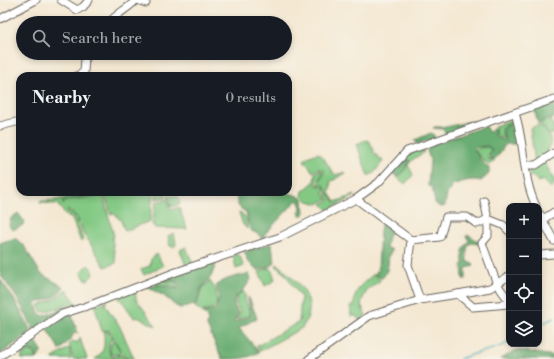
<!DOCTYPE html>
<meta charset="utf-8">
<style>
body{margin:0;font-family:"Libre Bodoni",serif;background:#242831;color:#f1f3f6}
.controls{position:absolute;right:12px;bottom:12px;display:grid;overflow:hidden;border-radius:8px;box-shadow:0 2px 6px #0003}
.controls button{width:36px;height:36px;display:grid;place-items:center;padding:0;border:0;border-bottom:1px solid #363941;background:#171b24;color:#f1f3f6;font:20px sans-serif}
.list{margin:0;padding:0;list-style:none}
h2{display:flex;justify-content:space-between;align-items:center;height:52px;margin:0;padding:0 16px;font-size:17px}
h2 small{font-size:13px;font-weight:400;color:#9ea1a6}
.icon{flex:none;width:22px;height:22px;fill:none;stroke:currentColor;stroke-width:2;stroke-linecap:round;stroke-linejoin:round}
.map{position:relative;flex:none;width:554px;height:359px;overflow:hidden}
.search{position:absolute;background:#171b24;box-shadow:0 2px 6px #0003;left:16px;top:16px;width:276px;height:44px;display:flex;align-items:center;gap:10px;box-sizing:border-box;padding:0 14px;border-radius:22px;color:#9ea1a6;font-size:15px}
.panel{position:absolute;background:#171b24;box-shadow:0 2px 6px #0003;left:16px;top:72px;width:276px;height:124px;border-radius:12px}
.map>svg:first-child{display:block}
.green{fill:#83c984;stroke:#507250}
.forest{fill:#6aad72;stroke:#436447}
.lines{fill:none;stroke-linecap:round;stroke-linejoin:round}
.stream{stroke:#3eacbb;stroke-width:1.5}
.minor-casing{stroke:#68635c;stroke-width:9}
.minor{stroke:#fff;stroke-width:7}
</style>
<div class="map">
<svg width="554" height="359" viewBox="0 0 554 359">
<rect width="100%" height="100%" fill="#f7f3e8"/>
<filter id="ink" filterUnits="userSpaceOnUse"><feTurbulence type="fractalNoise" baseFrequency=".025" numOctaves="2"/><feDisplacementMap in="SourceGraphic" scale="8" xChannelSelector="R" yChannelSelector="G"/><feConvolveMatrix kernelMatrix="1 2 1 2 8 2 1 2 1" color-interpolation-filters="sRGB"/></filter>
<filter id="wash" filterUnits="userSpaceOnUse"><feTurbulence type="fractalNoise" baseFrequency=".012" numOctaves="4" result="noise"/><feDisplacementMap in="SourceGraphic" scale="16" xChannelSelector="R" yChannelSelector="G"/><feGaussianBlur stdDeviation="0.9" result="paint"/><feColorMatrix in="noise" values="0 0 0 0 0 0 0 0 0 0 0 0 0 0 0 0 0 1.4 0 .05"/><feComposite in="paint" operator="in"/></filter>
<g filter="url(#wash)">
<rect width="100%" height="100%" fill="#f4e8d2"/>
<g class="green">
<polygon points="514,118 515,121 502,127 501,130 504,139 495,134 495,126"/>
<polygon points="547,119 552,122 554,130 553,134 550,135 540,124"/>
<path d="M539 125C545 131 553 136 550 145 548 149 547 151 548 155L535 163 530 128Z"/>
<polygon points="366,140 369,141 374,150 373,152 383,161 374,173 368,176 357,144"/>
<polygon points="488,147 491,150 487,157 488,159 495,160 489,165 485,162 475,151 479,148"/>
<polygon points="423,149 424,152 412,160 408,165 413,175 405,184 390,171 409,153"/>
<path d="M318 153C326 158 329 169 335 175L345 172 346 173 330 182 331 185 329 193 335 202 355 195V196L328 210 322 204 329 200C326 195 327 189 324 185L318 184 324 172V170H319V168L313 172 304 160 307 157Z"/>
<polygon points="544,161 554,180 554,185 551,188 543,180 538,182 533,176 529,177 527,167"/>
<polygon points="317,171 323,172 319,179 316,182 316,185 325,187 324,193 327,199 318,204 306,200 302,196 303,191 314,182 315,173"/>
<polygon points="104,192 110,192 70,199 62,202 64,205 63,203 69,200 103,195 114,236 112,238 116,263 105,267 86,237 84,235 77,217 67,209 69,213 75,216 83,240 81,242 72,219 66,215 57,204 40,203 41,201 57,200 71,196"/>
<polygon points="116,192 153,192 150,221 125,231 121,221 115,214 111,214 105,196"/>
<polygon points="156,192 166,192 166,197 156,199"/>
<polygon points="178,195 180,204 171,207 168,196"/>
<polygon points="167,199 171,210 179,207 187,229 155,228 152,224 156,202"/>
<path d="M239 212C247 216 247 220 247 229L243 225Z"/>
<polygon points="174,233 176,244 174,247 170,246 168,236"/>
<polygon points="186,247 193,264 186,266 180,250"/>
<polygon points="157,254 163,266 144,275 141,269 150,266 151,259"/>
<path d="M238 254C242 257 241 262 244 266L236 269 233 255Z"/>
<path d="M277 264C297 282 322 299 302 328L260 351 257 346 299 322 301 297 286 275 276 266Z"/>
<polygon points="88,265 93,270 93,275 88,280 85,279 81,272"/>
<polygon points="269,268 272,270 275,280 265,286 259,272 261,271"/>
<path d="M374 274 380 281C369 288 365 291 361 304L366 316 360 321 356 316H351L350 306H354C354 289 362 284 374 274Z"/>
<polygon points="163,281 176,282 178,287 176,288 169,285 156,285 157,282"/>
<polygon points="210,281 216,290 217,303 213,308 202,312 194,306 197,305 202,288"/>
<polygon points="66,289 77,304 72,306 67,304 45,312 41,311 39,305 55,299"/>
<polygon points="135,289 136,299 156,326 137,317 135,319 122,301 118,298"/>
<path d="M243 291 246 295 245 296C245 303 250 308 249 315L236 320 240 312 236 304 237 297Z"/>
<polygon points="108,301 105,304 111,314 119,325 134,358 127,358 122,353 109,330 102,331 95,306"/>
<path d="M108 331 112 340 109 343V351L111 356 113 357 121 355 127 359H95C106 351 104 345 104 332Z"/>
<polygon points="80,338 87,359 73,359 69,344 72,342 79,342"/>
<polygon points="114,340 120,351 120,354 112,355 110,351 111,344"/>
<polygon points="69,348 71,359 53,359 53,358"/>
<polygon points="30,351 33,352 36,359 22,359 21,357"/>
</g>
<g class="forest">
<polygon points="554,102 554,118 552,120 546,119 538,124 534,108"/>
<polygon points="472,121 478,123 446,135 443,129 433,128 434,127 446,127"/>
<path d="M516 122 520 144H506L496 158 490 159 489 156 492 150 488 146 477 147 474 150 483 163 489 168V174L481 181C471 178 462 182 452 185L451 190 447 194 445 206 440 207 435 203 432 187 428 186 430 160 426 147 485 126 489 133 493 128 495 129 494 135 504 141 505 138 502 130 504 127Z"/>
<polygon points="431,133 434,135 435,138 417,144 415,140"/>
<path d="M403 160H409L410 161C405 168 405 172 398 177L392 171 400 162Z"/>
<path d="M236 192C257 192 284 187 303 199L304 215H300L299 212 301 209 300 204 297 200 264 235 265 238 261 239 260 235 250 230 246 212C236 207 237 202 236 192Z"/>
<polygon points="18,213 24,221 23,225 15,229 11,229 9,225 11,218"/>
<path d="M382 222 393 230 388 236 386 248 391 249V253L389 254C388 263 389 273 381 279L375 274 378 269 380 230Z"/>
<path d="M469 235 479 242V244C476 244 474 243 472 243 465 244 467 258 467 262L473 263 474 266 466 268V279H463L462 265 463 263C462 251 462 250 469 241L466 236Z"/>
<polygon points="15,238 24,246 41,274 64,287 55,297 36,303 39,313 44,316 65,307 70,308 56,314 34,330 17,298 0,274 0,243"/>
<path d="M269 244H272L273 253 275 261C273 267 264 268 258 270L246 260 247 256 244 252Z"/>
<path d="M217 261 211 277 201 288 196 304 180 308 176 306 164 296 147 287C155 284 168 286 177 289L180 287 177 281 163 280Z"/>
<path d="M249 274 251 279 245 288 235 298 234 305 238 313 234 321 236 322 250 316C251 309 248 304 248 297L250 300 257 318 239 328 259 352C248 359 236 359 222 359L207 326 208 317 203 313 215 309C219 302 220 293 216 286 224 278 238 276 249 274Z"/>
<polygon points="0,279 14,299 30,329 30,333 0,354"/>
<polygon points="71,313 78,333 75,332 70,340 59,351 58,347 46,328 63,316"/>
<polygon points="32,338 35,339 42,351 37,359 34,351 30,350 21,355 17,349"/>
<polygon points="517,350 554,356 554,359 500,359"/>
</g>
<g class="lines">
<g class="stream">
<polyline points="539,325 554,318"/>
<path d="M460 359C476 351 496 351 509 342"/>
</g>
</g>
</g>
<g filter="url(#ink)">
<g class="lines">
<defs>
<g id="minor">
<polyline points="61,0 77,10 83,7 89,0"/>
<polyline points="137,0 146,3"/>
<polyline points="0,19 36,0"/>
<path d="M109 23C117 13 128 9 136 0"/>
<polyline points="77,76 84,72 85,57 87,53"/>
<path d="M515 113C525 143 522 177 536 206"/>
<polyline points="0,126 20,121"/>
<polyline points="525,165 536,165 554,153"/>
<polyline points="356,199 411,240 408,265 420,300 458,294 473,307 509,304"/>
<polyline points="484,201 488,219 488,236 482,243 497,284 509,301"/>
<polyline points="539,213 554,241"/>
<polyline points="539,217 541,216 545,218 554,212"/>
<polyline points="411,240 440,237 446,217 467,217 477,224 488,219 503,225 509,231"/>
<polyline points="539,255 554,254"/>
<polyline points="458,294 490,288 509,276"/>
<polyline points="0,356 62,314 93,304 176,272 280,237 356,199 378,183 407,151 488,122 554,99"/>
<polyline points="309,359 369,316 420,300"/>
</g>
</defs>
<use href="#minor" class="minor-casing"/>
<use href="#minor" class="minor"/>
</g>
</g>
</svg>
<div class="controls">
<button>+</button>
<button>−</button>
<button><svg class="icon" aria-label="locate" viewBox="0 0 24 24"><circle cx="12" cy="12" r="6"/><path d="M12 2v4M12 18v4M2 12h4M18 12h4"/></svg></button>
<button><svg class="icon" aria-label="layers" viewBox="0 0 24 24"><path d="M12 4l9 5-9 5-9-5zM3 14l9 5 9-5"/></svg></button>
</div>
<div class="search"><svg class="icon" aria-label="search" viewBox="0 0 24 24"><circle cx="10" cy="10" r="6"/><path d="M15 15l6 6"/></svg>Search here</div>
<section class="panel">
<h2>Nearby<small>0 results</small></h2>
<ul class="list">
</ul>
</section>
</div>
